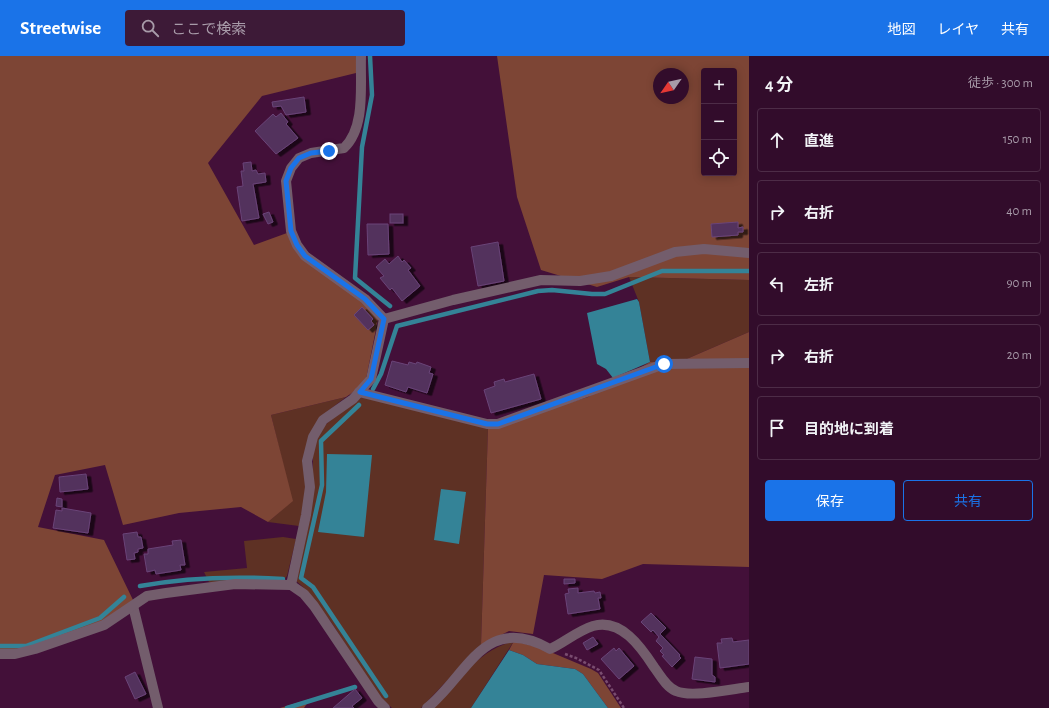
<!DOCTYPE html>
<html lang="ja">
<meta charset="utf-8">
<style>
body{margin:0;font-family:"Alegreya Sans","Noto Sans JP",sans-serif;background:#3d1a37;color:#f1f3f6}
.controls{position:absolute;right:12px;top:12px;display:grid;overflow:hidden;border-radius:4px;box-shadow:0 2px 10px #0003}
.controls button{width:36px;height:36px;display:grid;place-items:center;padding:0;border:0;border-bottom:1px solid #4d2c47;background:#320c2b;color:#f1f3f6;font:20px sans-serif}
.compass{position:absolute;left:653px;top:12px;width:36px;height:36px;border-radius:50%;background:#320c2b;box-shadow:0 2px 10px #0003;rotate:236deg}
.stop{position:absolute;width:12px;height:12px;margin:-9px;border:3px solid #1a73e8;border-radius:50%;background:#fff}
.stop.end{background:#1a73e8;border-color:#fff;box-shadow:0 1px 4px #0008}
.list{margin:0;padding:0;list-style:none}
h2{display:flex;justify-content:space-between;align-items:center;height:52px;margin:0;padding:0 16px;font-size:17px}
h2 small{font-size:13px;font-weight:400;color:#a89ba9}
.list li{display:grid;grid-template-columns:26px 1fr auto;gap:12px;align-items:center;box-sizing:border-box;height:64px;margin:0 8px 8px;padding:0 8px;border:1px solid #4d2c47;border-radius:4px}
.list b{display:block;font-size:15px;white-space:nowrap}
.list em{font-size:13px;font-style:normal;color:#a89ba9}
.actions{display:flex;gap:8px;padding:12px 16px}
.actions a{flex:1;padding:9px 0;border:1px solid #1a73e8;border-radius:4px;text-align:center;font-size:14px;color:#1a73e8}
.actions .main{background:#1a73e8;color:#fff}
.icon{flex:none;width:22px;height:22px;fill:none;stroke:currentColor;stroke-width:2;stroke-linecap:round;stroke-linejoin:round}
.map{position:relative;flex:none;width:749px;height:652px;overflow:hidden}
header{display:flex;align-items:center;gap:24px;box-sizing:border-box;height:56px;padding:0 20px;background:#1a73e8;color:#fff}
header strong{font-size:19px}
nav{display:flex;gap:22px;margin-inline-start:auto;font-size:14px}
.search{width:280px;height:36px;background:#3d1a37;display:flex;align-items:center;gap:10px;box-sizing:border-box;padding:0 14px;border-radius:4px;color:#a89ba9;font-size:15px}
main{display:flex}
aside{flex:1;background:#320c2b}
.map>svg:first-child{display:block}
.green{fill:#5e3124}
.forest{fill:#7d4535;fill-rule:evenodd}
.water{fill:#348397}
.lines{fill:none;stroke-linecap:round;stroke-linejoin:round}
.stream{stroke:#348397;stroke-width:4.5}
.building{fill:#52315d;stroke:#6a4478;filter:url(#shadow)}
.path{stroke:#7a4d70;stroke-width:2.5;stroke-dasharray:3 2;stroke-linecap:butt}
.street{stroke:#735d6c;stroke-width:10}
.route{stroke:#1a73e8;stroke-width:5}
</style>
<header>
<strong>Streetwise</strong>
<div class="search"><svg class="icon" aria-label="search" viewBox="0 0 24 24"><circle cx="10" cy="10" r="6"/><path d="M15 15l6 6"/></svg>ここで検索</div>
<nav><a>地図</a><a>レイヤ</a><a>共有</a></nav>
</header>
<main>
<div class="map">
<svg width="749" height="652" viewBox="0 0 749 652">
<defs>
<filter id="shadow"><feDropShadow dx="4.5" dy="2.5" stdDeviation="0" flood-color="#0009"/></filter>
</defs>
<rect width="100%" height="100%" fill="#431039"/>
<g class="green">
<polygon points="629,221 749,224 749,276 682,305 650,306 639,246"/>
<polygon points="363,340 488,372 481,589 421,652 392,652 378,639 331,566 303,531 294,523 313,436 313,399 316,384 324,370 340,356"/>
<polygon points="346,341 324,358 310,378 307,435 299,470 268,466 292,445 271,359"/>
<polygon points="283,481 296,483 287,520 281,527 209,526 204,516 247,512 244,485"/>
<path d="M514 585 471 652H433C459 624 477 595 514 585Z"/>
</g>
<g class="forest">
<polygon points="0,0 356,0 356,17 262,40 208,107 254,189 287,177 377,259 378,263 365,328 346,341 271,359 293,445 268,466 241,451 179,457 123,469 105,409 55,419 38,471 104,484 133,544 102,566 29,591 2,595 0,594"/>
<path d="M497 0H749V224L629 221 597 231 541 214 517 141ZM704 15H734V117H704ZM659 18H683V42H659Z"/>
<polygon points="749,276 749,511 643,508 602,523 544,519 533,578 509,575 481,589 488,372 588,341 650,306 682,305"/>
<polygon points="514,585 541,592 591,613 598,617 621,652 608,652 583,618 575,613 537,608 523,599 509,594"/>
<polygon points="310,643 304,652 280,652"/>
</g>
<g class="water">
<polygon points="637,243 639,246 650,306 613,322 606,313 597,308 587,257"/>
<polygon points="327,398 372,399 364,481 318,476 326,436"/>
<polygon points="441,433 466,436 459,488 434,484"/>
<polygon points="509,594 523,599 537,608 575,613 583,618 608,652 471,652"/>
</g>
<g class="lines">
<g class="stream">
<polyline points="370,0 372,39 362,91 355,222 390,250"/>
<polyline points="373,333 381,318 397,270 538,235 552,234 592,238 605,238 662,215 749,215"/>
<polyline points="359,349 321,385 322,429 301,522 313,531 386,640"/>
<path d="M140 530C189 521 233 520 283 523"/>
<polyline points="0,590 26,590 100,562 124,541"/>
<polyline points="287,652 355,631"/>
</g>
</g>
<g class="building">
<polygon points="304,41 306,56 286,59 281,50 273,51 272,46"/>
<polygon points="281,57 288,66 286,68 298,82 276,98 255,75 273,58 276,61"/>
<polygon points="251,106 252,115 256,114 258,118 265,117 266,126 253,128 259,162 242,165 237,131 243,130 241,115 244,115 243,107"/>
<polygon points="269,156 273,166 268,168 263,158"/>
<rect x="390" y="158" width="13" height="9"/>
<polygon points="738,166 738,172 743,171 743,176 738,176 738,179 712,181 711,168"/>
<polygon points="367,168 388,168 389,198 368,199"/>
<polygon points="498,186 504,225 478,230 471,191"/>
<polygon points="398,200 402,206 404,204 411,212 408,214 420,230 402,245 392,232 390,234 380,222 384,220 376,211 385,203 389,208"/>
<polygon points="362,251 373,263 371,265 374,269 368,274 354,259"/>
<polygon points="392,305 408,309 409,306 416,308 417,306 431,311 429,317 433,318 427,337 408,331 406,336 385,329"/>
<polygon points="534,318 541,343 491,357 484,334 495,330 494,326 504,323 505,326"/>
<polygon points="86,418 88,433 60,436 59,421"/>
<polygon points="57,442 62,443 62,451 56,450"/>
<polygon points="62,452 91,457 88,477 53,472 56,454 62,455"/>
<polygon points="137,476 138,481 141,481 143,492 138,493 138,496 134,497 135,503 127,504 123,478"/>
<polygon points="181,484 185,509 180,509 181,514 156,518 155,514 147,516 144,498 148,498 148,493 173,489 172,485"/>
<polygon points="564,523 575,523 575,527 564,528"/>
<polygon points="578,532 578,537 594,535 595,537 600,536 601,542 598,542 600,553 568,558 565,538 569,537 568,533"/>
<polygon points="651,557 666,572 660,578 680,599 679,600 681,602 672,611 662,600 664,599 660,595 663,592 656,585 659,581 653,574 651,576 641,566"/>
<polygon points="593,581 598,588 587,594 583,587"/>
<polygon points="732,582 733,586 749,584 749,608 720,612 717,587 722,587 721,583"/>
<polygon points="614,592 616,595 619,592 634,610 619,623 601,603"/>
<polygon points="695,601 712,603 712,619 715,621 715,626 692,623"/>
<polygon points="135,616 146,638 135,643 125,621"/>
<polygon points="355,633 362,642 352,650 354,652 333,652"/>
</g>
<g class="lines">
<polyline class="path" points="565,598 576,602 599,614 624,652"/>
<g class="street">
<polyline points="384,263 453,244 541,224 580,225 611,220 675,196 704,193 749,197"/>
<polyline points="359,336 487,368 498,368 664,308 749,307"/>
<path d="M291 529 306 459 310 431 307 405 313 381 323 364 353 343 371 323 384 263 365 243 305 200 297 189 291 175 286 125 291 112 299 102 311 97 344 92C366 71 360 29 361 0"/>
<polyline points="133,550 158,652"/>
<polyline points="0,598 15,598 35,593 104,569 147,540 166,537 235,528 291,529 304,538 314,550 378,645 385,652"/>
<path d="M427 652C468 619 484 556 550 593 564 587 577 575 593 570 621 562 641 591 654 611 660 619 666 631 676 635 691 642 732 633 749 631"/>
</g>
</g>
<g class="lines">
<polyline class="route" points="329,95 311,97 299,102 291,112 286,125 291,175 297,189 305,200 365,243 384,263 371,323 360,336 487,368 498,368 664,308"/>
</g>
</svg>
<div class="controls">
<button>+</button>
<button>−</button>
<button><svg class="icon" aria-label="locate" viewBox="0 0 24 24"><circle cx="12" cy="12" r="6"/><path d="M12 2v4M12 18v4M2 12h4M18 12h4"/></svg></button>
</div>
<svg class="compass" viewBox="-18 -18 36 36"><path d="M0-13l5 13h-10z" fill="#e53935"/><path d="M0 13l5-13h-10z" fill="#a89ba9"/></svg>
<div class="stop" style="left:664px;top:308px"></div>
<div class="stop end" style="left:329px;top:95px"></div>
</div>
<aside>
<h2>4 分<small>徒歩 · 300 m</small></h2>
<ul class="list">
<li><svg class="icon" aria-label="ahead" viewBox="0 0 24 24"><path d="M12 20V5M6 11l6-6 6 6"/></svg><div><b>直進</b></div><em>150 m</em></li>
<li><svg class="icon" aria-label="right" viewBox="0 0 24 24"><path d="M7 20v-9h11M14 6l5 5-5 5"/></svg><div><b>右折</b></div><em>40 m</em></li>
<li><svg class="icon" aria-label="left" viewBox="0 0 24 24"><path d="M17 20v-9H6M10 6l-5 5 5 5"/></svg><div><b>左折</b></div><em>90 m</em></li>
<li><svg class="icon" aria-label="right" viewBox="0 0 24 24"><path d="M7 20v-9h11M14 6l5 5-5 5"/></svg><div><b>右折</b></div><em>20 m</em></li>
<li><svg class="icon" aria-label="arrive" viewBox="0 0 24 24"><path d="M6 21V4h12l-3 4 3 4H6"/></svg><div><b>目的地に到着</b></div></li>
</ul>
<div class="actions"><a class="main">保存</a><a>共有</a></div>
</aside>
</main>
